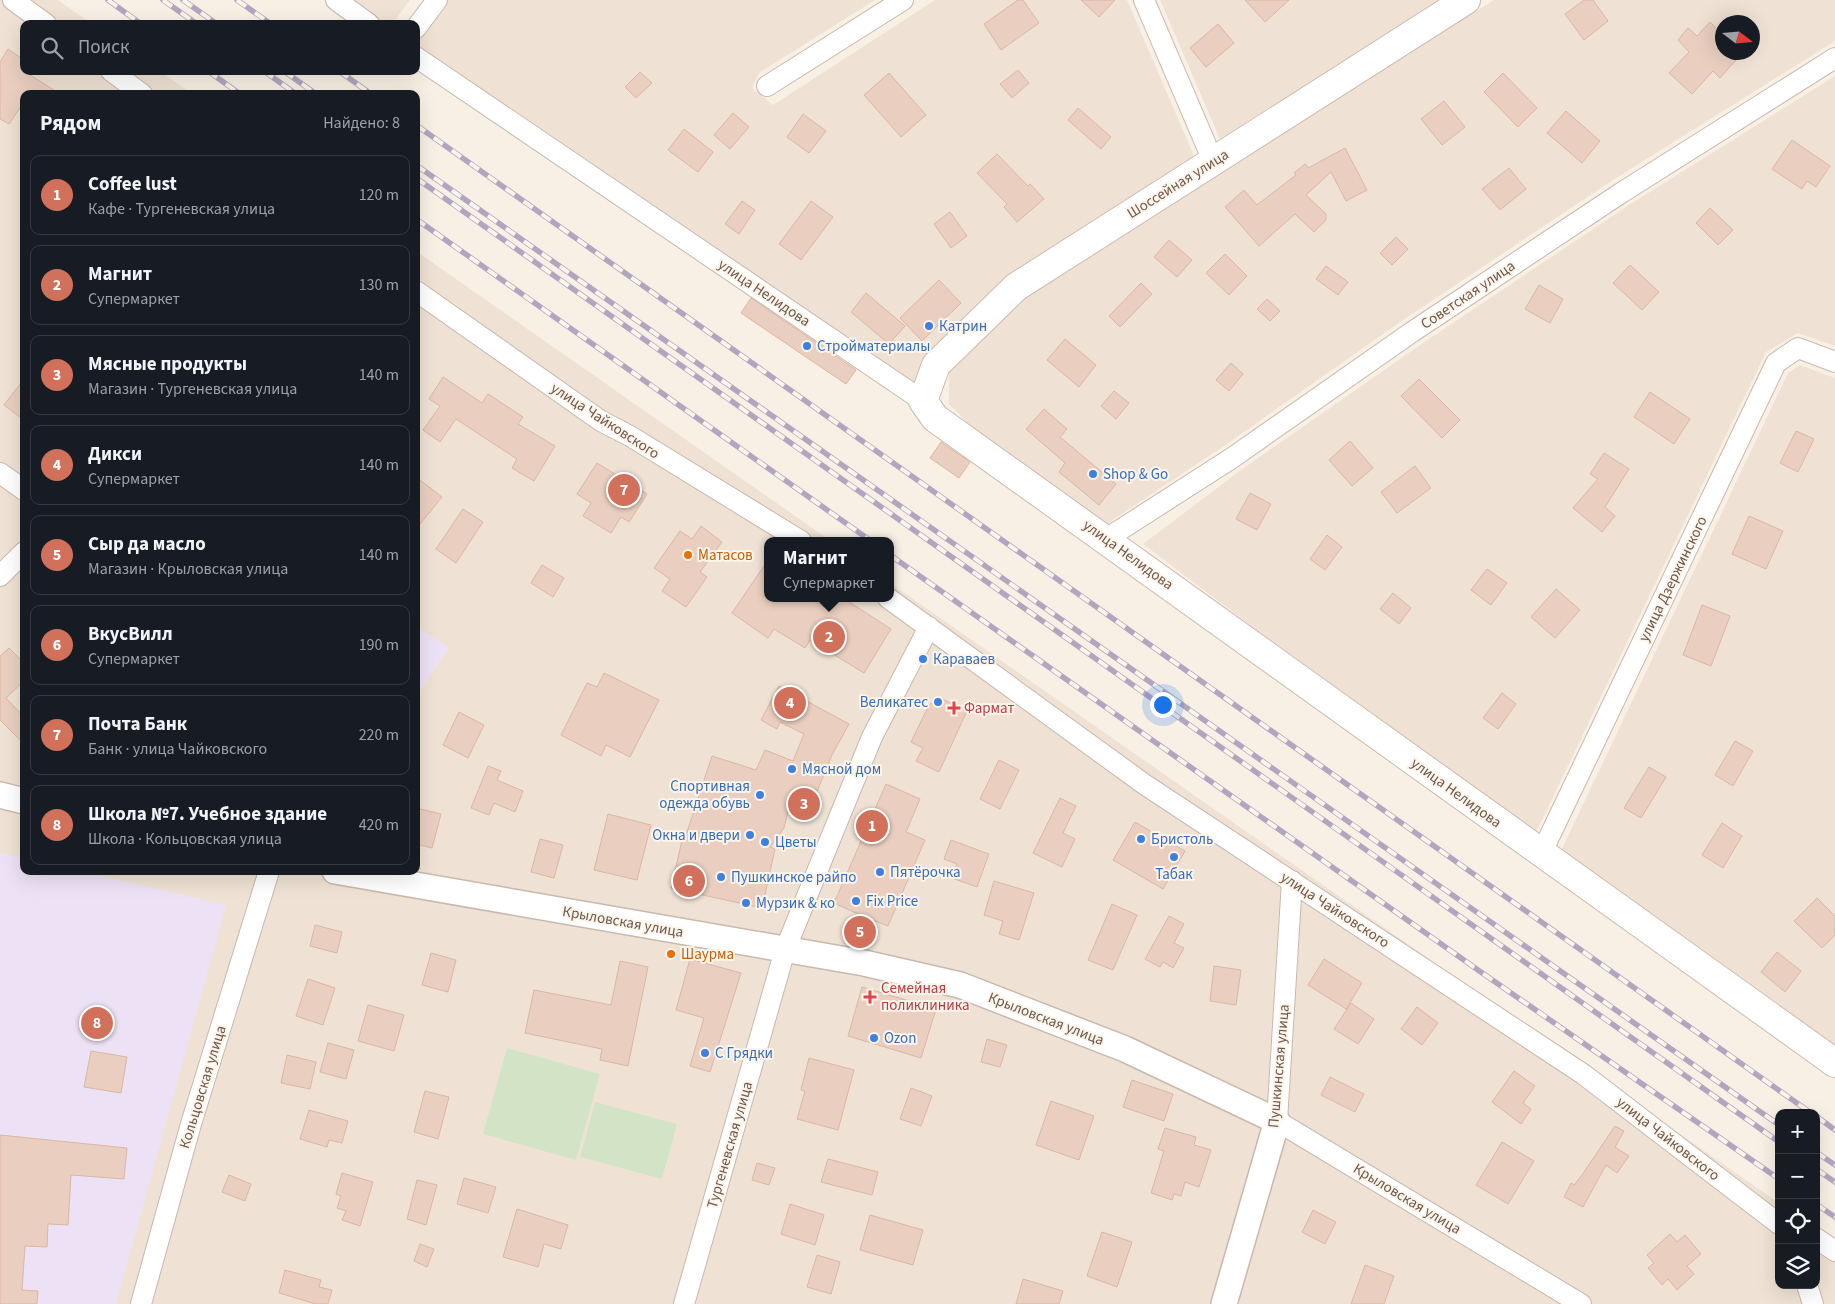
<!DOCTYPE html>
<html lang="ru">
<meta charset="utf-8">
<style>
body{margin:0;font-family:"Source Sans 3",sans-serif;background:#20242c;color:#f1f3f6}
.controls{position:absolute;right:15px;bottom:15px;display:grid;overflow:hidden;border-radius:10px;box-shadow:0 5px 20px #0002}
.controls button{width:45px;height:45px;display:grid;place-items:center;padding:0;border:0;border-bottom:1px solid #363941;background:#171b24;color:#f1f3f6;font:25px sans-serif}
.compass{position:absolute;left:1715px;top:15px;width:45px;height:45px;border-radius:50%;background:#171b24;box-shadow:0 5px 20px #0002;rotate:106deg}
.you{position:absolute;left:1162px;top:704px;width:18px;height:18px;margin:-12px;border:4px solid #fff;border-radius:50%;background:#1a73e8;box-shadow:0 0 0 8px #1a73e833}
.badge{display:grid;place-items:center;width:32px;height:32px;border-radius:50%;background:#d2715b;color:#fff;font-size:16px;font-weight:700}
.pin{position:absolute;translate:-50% -50%;border:2px solid #fff;box-shadow:0 1px 5px #0006}
.popup{position:absolute;left:764px;top:537px;width:130px;height:65px;box-sizing:border-box;display:grid;place-content:center;border-radius:10px;background:#171b24;filter:drop-shadow(0 1px 4px #0005);font-size:16px;white-space:nowrap;color:#9ea1a6}
.popup b{font-size:19px;color:#f1f3f6}
.popup::after{content:'';position:absolute;left:50%;top:100%;margin-left:-10px;border:10px solid transparent;border-top-color:#171b24}
.list{margin:0;padding:0;list-style:none}
h2{display:flex;justify-content:space-between;align-items:center;height:65px;margin:0;padding:0 20px;font-size:21px}
h2 small{font-size:16px;font-weight:400;color:#9ea1a6}
.list li{display:grid;grid-template-columns:32px 1fr auto;gap:15px;align-items:center;box-sizing:border-box;height:80px;margin:0 10px 10px;padding:0 10px;border:1px solid #363941;border-radius:10px}
.list b{display:block;font-size:19px;white-space:nowrap}
.list p{margin:0;font-size:16px;white-space:nowrap;color:#9ea1a6}
.list em{font-size:16px;font-style:normal;color:#9ea1a6}
.icon{flex:none;width:28px;height:28px;fill:none;stroke:currentColor;stroke-width:2;stroke-linecap:round;stroke-linejoin:round}
.map{position:relative;flex:none;width:1835px;height:1304px;overflow:hidden}
.search{position:absolute;background:#171b24;box-shadow:0 5px 20px #0002;left:20px;top:20px;width:400px;height:55px;display:flex;align-items:center;gap:12px;box-sizing:border-box;padding:0 18px;border-radius:10px;color:#9ea1a6;font-size:19px}
.panel{position:absolute;background:#171b24;box-shadow:0 5px 20px #0002;left:20px;top:90px;width:400px;height:785px;border-radius:10px}
.map>svg:first-child{display:block}
.residential{fill:#efe2d4;fill-rule:evenodd}
.education{fill:#ede2f5}
.green{fill:#d3e4c6}
.building{fill:#eacfc0;stroke:#dbb6a3}
.lines{fill:none;stroke-linecap:round;stroke-linejoin:round}
.minor-casing{stroke:#c8b8ad;stroke-width:22}
.tertiary-casing{stroke:#c8b8ad;stroke-width:28}
.secondary-casing{stroke:#cdbaae;stroke-width:30}
.minor{stroke:#fff;stroke-width:20}
.tertiary{stroke:#fff;stroke-width:25}
.secondary{stroke:#fff;stroke-width:28}
.rail-casing{stroke:#b3a5c0;stroke-width:5.5}
.rail{stroke:#fcf5eb;stroke-width:4;stroke-dasharray:11;stroke-linecap:butt}
.shop-dot{fill:#3f7fe0;stroke:#fcf5eb;stroke-width:2}
.food-dot{fill:#e8710a;stroke:#fcf5eb;stroke-width:2}
.health-dot{fill:#e0444e;stroke:#fcf5eb;stroke-width:2}
.labels{text-anchor:middle;dominant-baseline:central;stroke-width:4;stroke-linejoin:round;paint-order:stroke}
.street-label{font-size:15px;fill:#6e584e;stroke:#fcf5eb}
.shop-label{font-size:15px;fill:#366cbe;stroke:#fcf5eb;text-anchor:start}
.food-label{font-size:15px;fill:#c56008;stroke:#fcf5eb;text-anchor:start}
.health-label{font-size:15px;fill:#be3a42;stroke:#fcf5eb;text-anchor:start}
</style>
<div class="map">
<svg width="1835" height="1304" viewBox="0 0 1835 1304">
<rect width="100%" height="100%" fill="#f9f0e5"/>
<g class="residential">
<polygon points="0,0 58,0 92,24 24,24 24,71 160,71 192,94 24,94 24,871 416,871 416,251 831,541 768,541 768,598 890,598 890,583 1779,1203 1779,1285 1816,1285 1816,1229 1835,1242 1835,1304 0,1304"/>
<polygon points="351,0 410,0 392,24 383,24"/>
<polygon points="448,0 875,0 759,73 752,88 773,105 935,0 1127,0 1194,156 1007,275 924,356 913,385 416,47 416,41"/>
<polygon points="1160,0 1438,0 1220,139"/>
<path d="M1494 0H1835V41L1613 180 1403 320 1224 446 1105 525 974 429 949 404V373L1025 299ZM1722 22H1752V52H1722Z"/>
<polygon points="1835,76 1835,346 1798,333 1766,352 1533,839 1143,544 1241,470 1420,345 1629,205"/>
<polygon points="1800,365 1835,378 1835,1051 1558,857 1788,373"/>
</g>
<g class="education">
<polygon points="416,627 449,647 416,697"/>
<polygon points="0,853 24,858 24,871 79,871 226,905 116,1304 0,1304"/>
</g>
<g class="green">
<polygon points="507,1048 600,1074 576,1160 483,1134"/>
<polygon points="595,1102 677,1124 662,1179 580,1157"/>
</g>
<g class="building">
<polygon points="1018,0 1023,0 1039,23 1001,50 984,24"/>
<polygon points="1081,0 1115,0 1099,17"/>
<polygon points="1245,0 1289,0 1265,22"/>
<polygon points="1584,0 1593,0 1608,21 1584,40 1565,14"/>
<polygon points="1710,22 1722,34 1722,52 1743,52 1720,78 1713,71 1692,94 1669,73 1689,52 1678,40 1688,28 1697,36"/>
<polygon points="1218,24 1234,43 1206,67 1190,48"/>
<polygon points="8,49 24,60 24,71 60,94 24,94 24,102 9,124 0,119 0,62"/>
<polygon points="1018,70 1029,83 1012,98 1000,84"/>
<polygon points="640,72 652,83 636,98 625,87"/>
<polygon points="889,73 926,115 901,137 864,95"/>
<polygon points="1503,73 1537,108 1518,127 1484,92"/>
<polygon points="1444,101 1465,127 1442,145 1421,119"/>
<polygon points="1078,108 1111,137 1101,149 1068,120"/>
<polygon points="1566,111 1600,141 1582,163 1547,133"/>
<polygon points="733,113 749,127 730,149 714,135"/>
<polygon points="803,114 826,131 809,153 787,137"/>
<polygon points="684,129 713,152 698,172 668,150"/>
<polygon points="1792,140 1830,166 1816,187 1807,181 1802,189 1772,169"/>
<polygon points="1345,148 1367,190 1346,201 1331,172 1306,195 1326,214 1326,220 1314,232 1295,214 1259,246 1225,207 1244,190 1257,205 1296,175 1294,173 1305,164 1308,168"/>
<polygon points="997,154 1028,186 1030,184 1044,199 1017,222 1004,207 1007,204 977,173"/>
<polygon points="1509,168 1526,189 1500,210 1482,189"/>
<polygon points="742,201 755,210 739,234 725,224"/>
<polygon points="811,201 833,217 801,260 779,244"/>
<polygon points="1710,208 1733,230 1718,245 1696,223"/>
<polygon points="950,212 967,236 951,248 934,224"/>
<polygon points="1396,237 1408,249 1392,265 1380,253"/>
<polygon points="1169,240 1192,260 1177,277 1154,257"/>
<polygon points="1225,254 1247,276 1229,295 1206,273"/>
<polygon points="1630,265 1659,292 1642,310 1613,283"/>
<polygon points="1326,266 1348,282 1338,295 1316,279"/>
<polygon points="939,280 961,303 922,341 900,318"/>
<polygon points="1141,283 1152,294 1120,327 1109,316"/>
<polygon points="1539,285 1563,299 1550,323 1525,309"/>
<polygon points="866,293 905,326 889,344 851,312"/>
<polygon points="751,298 856,370 846,384 741,313"/>
<polygon points="1267,299 1280,311 1270,321 1257,309"/>
<polygon points="1065,339 1096,365 1079,387 1047,360"/>
<polygon points="1231,363 1243,374 1229,391 1216,380"/>
<polygon points="443,377 482,403 488,394 523,417 518,424 555,446 534,481 512,468 517,459 456,419 440,442 423,430 440,406 429,399"/>
<polygon points="24,379 24,420 4,405"/>
<polygon points="1419,379 1460,420 1442,438 1401,396"/>
<polygon points="1114,391 1129,403 1116,419 1101,406"/>
<polygon points="1650,392 1690,419 1674,444 1634,417"/>
<polygon points="1044,409 1067,429 1060,437 1116,484 1099,505 1059,472 1065,463 1026,429"/>
<polygon points="1796,431 1814,439 1798,472 1780,463"/>
<polygon points="1350,441 1373,468 1352,486 1329,460"/>
<polygon points="941,442 970,462 959,478 930,458"/>
<polygon points="1604,453 1629,469 1605,507 1615,516 1602,532 1573,508 1598,479 1590,474"/>
<polygon points="597,463 647,494 629,522 621,517 611,533 583,516 591,503 577,494"/>
<polygon points="1415,466 1431,488 1397,513 1381,492"/>
<polygon points="416,477 442,497 416,529"/>
<polygon points="1250,493 1271,504 1257,530 1236,519"/>
<polygon points="463,509 483,522 456,563 436,549"/>
<polygon points="1749,516 1783,531 1766,569 1732,554"/>
<polygon points="701,526 722,542 700,572 707,577 686,607 662,591 670,579 654,568 680,531 692,539"/>
<polygon points="1327,535 1342,547 1325,570 1310,559"/>
<polygon points="768,560 768,598 810,598 826,608 832,598 843,598 891,629 864,673 810,640 805,648 774,629 768,638 732,613"/>
<polygon points="542,565 564,578 553,597 531,583"/>
<polygon points="1487,569 1507,583 1491,605 1471,590"/>
<polygon points="1556,589 1580,610 1555,638 1531,617"/>
<polygon points="1393,593 1411,608 1399,624 1380,609"/>
<polygon points="1702,605 1730,616 1711,666 1683,655"/>
<polygon points="9,648 24,663 24,681 6,698 24,717 24,744 0,720 0,656"/>
<polygon points="604,673 659,700 630,757 606,745 601,756 561,735 587,683 597,687"/>
<polygon points="779,686 849,724 832,755 809,811 790,803 784,828 770,847 775,849 762,908 671,888 683,836 686,835 712,756 756,770 765,750 793,761 804,734 780,722 777,729 761,720"/>
<polygon points="1502,693 1516,704 1498,729 1483,718"/>
<polygon points="940,698 967,711 939,772 916,761 923,748 911,742 929,705"/>
<polygon points="459,712 484,725 468,758 443,745"/>
<polygon points="1735,741 1753,751 1733,786 1715,775"/>
<polygon points="999,760 1019,770 1000,809 980,799"/>
<polygon points="488,766 501,771 497,780 523,791 515,812 494,803 489,815 471,808"/>
<polygon points="1649,767 1666,777 1641,818 1624,808"/>
<polygon points="886,784 920,799 906,832 925,840 888,926 870,919 865,939 852,936 858,914 834,903"/>
<polygon points="1060,798 1076,806 1063,833 1075,839 1062,867 1033,853"/>
<polygon points="416,808 441,814 432,848 416,844"/>
<polygon points="608,814 651,825 637,880 594,870"/>
<polygon points="1135,822 1185,851 1163,889 1113,860"/>
<polygon points="1722,823 1742,836 1723,868 1702,855"/>
<polygon points="540,839 563,845 554,878 531,872"/>
<polygon points="951,840 989,854 977,887 952,878 957,864 944,859"/>
<polygon points="994,881 1034,893 1019,940 999,934 1003,921 984,915"/>
<polygon points="1817,898 1835,916 1835,935 1822,948 1794,921"/>
<polygon points="1112,904 1137,915 1113,970 1088,960"/>
<polygon points="1169,916 1184,924 1174,943 1184,948 1173,968 1163,962 1160,967 1145,959"/>
<polygon points="315,925 342,932 337,953 310,946"/>
<polygon points="1777,952 1801,971 1785,992 1761,972"/>
<polygon points="431,953 456,960 448,992 422,985"/>
<polygon points="690,959 741,973 710,1072 690,1066 704,1018 676,1010"/>
<polygon points="1324,959 1362,983 1346,1009 1308,985"/>
<polygon points="620,961 648,967 628,1066 600,1060 602,1049 525,1033 534,990 611,1005"/>
<polygon points="1214,966 1241,970 1236,1005 1210,1001"/>
<polygon points="308,979 335,988 323,1025 296,1016"/>
<polygon points="862,987 936,1009 921,1058 848,1036"/>
<polygon points="1351,1003 1374,1019 1358,1044 1334,1029"/>
<polygon points="368,1005 404,1015 394,1051 358,1041"/>
<polygon points="1417,1007 1438,1023 1422,1045 1401,1029"/>
<polygon points="987,1039 1007,1045 1000,1067 981,1062"/>
<polygon points="328,1043 354,1050 346,1079 320,1072"/>
<polygon points="91,1051 127,1057 121,1093 84,1087"/>
<polygon points="287,1055 316,1062 310,1089 281,1083"/>
<polygon points="809,1058 854,1070 838,1130 797,1119 805,1091 801,1090"/>
<polygon points="1514,1071 1535,1086 1523,1103 1531,1109 1521,1124 1492,1102"/>
<polygon points="1330,1077 1364,1094 1355,1112 1321,1095"/>
<polygon points="1132,1080 1173,1094 1164,1121 1123,1107"/>
<polygon points="911,1088 932,1096 921,1126 900,1119"/>
<polygon points="425,1091 449,1097 438,1139 414,1132"/>
<polygon points="1051,1101 1094,1116 1079,1160 1036,1145"/>
<polygon points="309,1110 348,1121 342,1143 329,1140 327,1147 300,1139"/>
<polygon points="1615,1126 1624,1131 1615,1147 1629,1156 1617,1173 1606,1165 1583,1207 1564,1197 1571,1183 1574,1185 1582,1175"/>
<polygon points="1165,1128 1196,1137 1194,1145 1211,1150 1199,1187 1185,1182 1181,1196 1174,1194 1172,1200 1151,1193 1164,1151 1158,1149"/>
<polygon points="0,1135 127,1148 124,1179 71,1175 68,1225 48,1224 47,1247 25,1246 22,1290 38,1291 37,1304 0,1304"/>
<polygon points="1502,1142 1534,1161 1508,1204 1476,1185"/>
<polygon points="828,1159 878,1172 872,1195 821,1182"/>
<polygon points="757,1163 775,1168 769,1185 752,1180"/>
<polygon points="342,1173 373,1182 360,1226 342,1220 346,1211 337,1208 341,1196 336,1194"/>
<polygon points="229,1175 251,1184 245,1201 222,1192"/>
<polygon points="464,1178 496,1187 488,1213 457,1204"/>
<polygon points="417,1180 437,1185 426,1225 407,1219"/>
<polygon points="790,1204 824,1215 815,1245 781,1234"/>
<polygon points="517,1209 568,1225 561,1249 544,1244 538,1267 503,1257"/>
<polygon points="1313,1210 1336,1222 1325,1244 1302,1232"/>
<polygon points="870,1215 923,1230 913,1265 860,1250"/>
<polygon points="1102,1232 1132,1242 1117,1287 1087,1276"/>
<polygon points="1670,1234 1677,1242 1685,1235 1701,1254 1687,1266 1694,1274 1677,1290 1668,1279 1662,1285 1648,1268 1654,1263 1647,1255"/>
<polygon points="420,1244 434,1249 427,1267 414,1261"/>
<polygon points="817,1255 840,1262 831,1294 807,1287"/>
<polygon points="1365,1265 1394,1276 1384,1304 1351,1304"/>
<polygon points="285,1270 321,1280 319,1287 332,1290 328,1304 316,1304 279,1293"/>
<polygon points="1023,1279 1063,1291 1059,1304 1016,1304"/>
</g>
<g class="lines">
<defs>
<g id="minor">
<polyline points="13,0 46,24"/>
<polyline points="336,0 369,24"/>
<polyline points="1144,0 1213,161"/>
<polyline points="416,28 437,0"/>
<polyline points="416,57 923,401"/>
<polyline points="111,71 142,94"/>
<polyline points="767,86 903,0"/>
<polyline points="416,291 601,421 630,436 801,541"/>
<polyline points="0,473 24,490"/>
<polyline points="1106,539 1232,458 1412,332 1621,193 1835,58"/>
<polyline points="0,576 24,552"/>
<polyline points="888,598 1144,784 1583,1074 1779,1224"/>
<polyline points="1541,854 1776,363 1798,348 1835,362"/>
<polyline points="1292,881 1277,1121 1581,1304"/>
<polyline points="1816,1238 1835,1251"/>
<polyline points="1807,1285 1813,1304"/>
<polyline points="141,1304 191,1124 269,871"/>
<polyline points="684,1304 785,950 872,737 929,627"/>
</g>
<g id="tertiary">
<polyline points="0,795 24,801"/>
<polyline points="335,871 864,963 960,985 1125,1049 1277,1121 1224,1304"/>
</g>
<polyline id="secondary" points="1466,0 1016,287 936,365 923,401 935,418 1835,1063"/>
</defs>
<use href="#minor" class="minor-casing"/>
<use href="#tertiary" class="tertiary-casing"/>
<use href="#secondary" class="secondary-casing"/>
<use href="#minor" class="minor"/>
<use href="#tertiary" class="tertiary"/>
<use href="#secondary" class="secondary"/>
<defs>
<g id="rail">
<polyline points="108,0 141,24"/>
<polyline points="163,0 197,24"/>
<polyline points="183,0 217,24"/>
<polyline points="237,0 271,24"/>
<polyline points="208,71 240,94"/>
<polyline points="264,71 296,94"/>
<polyline points="284,71 316,94"/>
<polyline points="339,71 371,94"/>
<polyline points="416,125 1811,1113"/>
<polyline points="416,165 1779,1125"/>
<polyline points="416,178 1779,1142"/>
<polyline points="416,219 871,541"/>
<polyline points="890,555 1478,970 1779,1179"/>
<polyline points="1816,1116 1835,1130"/>
<polyline points="1816,1152 1835,1165"/>
<polyline points="1816,1169 1835,1182"/>
<polyline points="1816,1204 1835,1217"/>
</g>
</defs>
<use href="#rail" class="rail-casing"/>
<use href="#rail" class="rail"/>
</g>
<g class="shop-dot">
<circle cx="929" cy="326" r="5"/>
<circle cx="807" cy="346" r="5"/>
<circle cx="1093" cy="474" r="5"/>
<circle cx="923" cy="659" r="5"/>
<circle cx="938" cy="702" r="5"/>
<circle cx="792" cy="769" r="5"/>
<circle cx="760" cy="795" r="5"/>
<circle cx="750" cy="835" r="5"/>
<circle cx="1141" cy="839" r="5"/>
<circle cx="765" cy="842" r="5"/>
<circle cx="1174" cy="857" r="5"/>
<circle cx="880" cy="872" r="5"/>
<circle cx="721" cy="877" r="5"/>
<circle cx="856" cy="901" r="5"/>
<circle cx="746" cy="903" r="5"/>
<circle cx="874" cy="1038" r="5"/>
<circle cx="705" cy="1053" r="5"/>
</g>
<g class="food-dot">
<circle cx="688" cy="555" r="5"/>
<circle cx="671" cy="954" r="5"/>
</g>
<g class="health-dot">
<path d="M951.5 700.5h5v5h5v5h-5v5h-5v-5h-5v-5h5z"/>
<path d="M867.5 989.5h5v5h5v5h-5v5h-5v-5h-5v-5h5z"/>
</g>
<g class="labels">
<g class="street-label">
<text transform="translate(1178 184) rotate(-32)">Шоссейная улица</text>
<text transform="translate(764 293) rotate(34)">улица Нелидова</text>
<text transform="translate(1468 295) rotate(-34)">Советская улица</text>
<text transform="translate(605 421) rotate(33)">улица Чайковского</text>
<text transform="translate(1128 555) rotate(36)">улица Нелидова</text>
<text transform="translate(1673 579) rotate(-64)">улица Дзержинского</text>
<text transform="translate(1456 793) rotate(36)">улица Нелидова</text>
<text transform="translate(1335 910) rotate(33)">улица Чайковского</text>
<text transform="translate(623 922) rotate(10)">Крыловская улица</text>
<text transform="translate(1046 1019) rotate(21)">Крыловская улица</text>
<text transform="translate(1279 1066) rotate(-85)">Пушкинская улица</text>
<text transform="translate(203 1087) rotate(-73)">Кольцовская улица</text>
<text transform="translate(1668 1139) rotate(38)">улица Чайковского</text>
<text transform="translate(730 1145) rotate(-74)">Тургеневская улица</text>
<text transform="translate(1407 1199) rotate(31)">Крыловская улица</text>
</g>
<g class="shop-label">
<text x="939" y="326">Катрин</text>
<text x="817" y="346">Стройматериалы</text>
<text x="1103" y="474">Shop &amp; Go</text>
<text x="933" y="659">Караваев</text>
<text x="928" y="702" text-anchor="end">Великатес</text>
<text x="802" y="769">Мясной дом</text>
<text x="750" y="786" text-anchor="end">Спортивная<tspan x="750" dy="17">одежда обувь</tspan></text>
<text x="740" y="835" text-anchor="end">Окна и двери</text>
<text x="1151" y="839">Бристоль</text>
<text x="775" y="842">Цветы</text>
<text x="890" y="872">Пятёрочка</text>
<text x="1174" y="874" text-anchor="middle">Табак</text>
<text x="731" y="877">Пушкинское райпо</text>
<text x="866" y="901">Fix Price</text>
<text x="756" y="903">Мурзик &amp; ко</text>
<text x="884" y="1038">Ozon</text>
<text x="715" y="1053">С Грядки</text>
</g>
<g class="food-label">
<text x="698" y="555">Матасов</text>
<text x="681" y="954">Шаурма</text>
</g>
<g class="health-label">
<text x="964" y="708">Фармат</text>
<text x="881" y="988">Семейная<tspan x="881" dy="17">поликлиника</tspan></text>
</g>
</g>
</svg>
<div class="controls">
<button>+</button>
<button>−</button>
<button><svg class="icon" aria-label="locate" viewBox="0 0 24 24"><circle cx="12" cy="12" r="6"/><path d="M12 2v4M12 18v4M2 12h4M18 12h4"/></svg></button>
<button><svg class="icon" aria-label="layers" viewBox="0 0 24 24"><path d="M12 4l9 5-9 5-9-5zM3 14l9 5 9-5"/></svg></button>
</div>
<svg class="compass" viewBox="-18 -18 36 36"><path d="M0-13l5 13h-10z" fill="#e53935"/><path d="M0 13l5-13h-10z" fill="#9ea1a6"/></svg>
<div class="you"></div>
<div class="pin badge" style="left:872px;top:826px">1</div>
<div class="pin badge" style="left:829px;top:637px">2</div>
<div class="popup"><b>Магнит</b>Супермаркет</div>
<div class="pin badge" style="left:804px;top:804px">3</div>
<div class="pin badge" style="left:790px;top:703px">4</div>
<div class="pin badge" style="left:860px;top:932px">5</div>
<div class="pin badge" style="left:689px;top:881px">6</div>
<div class="pin badge" style="left:624px;top:490px">7</div>
<div class="pin badge" style="left:97px;top:1023px">8</div>
<div class="search"><svg class="icon" aria-label="search" viewBox="0 0 24 24"><circle cx="10" cy="10" r="6"/><path d="M15 15l6 6"/></svg>Поиск</div>
<section class="panel">
<h2>Рядом<small>Найдено: 8</small></h2>
<ul class="list">
<li><span class="badge">1</span><div><b>Coffee lust</b><p>Кафе · Тургеневская улица</p></div><em>120 m</em></li>
<li><span class="badge">2</span><div><b>Магнит</b><p>Супермаркет</p></div><em>130 m</em></li>
<li><span class="badge">3</span><div><b>Мясные продукты</b><p>Магазин · Тургеневская улица</p></div><em>140 m</em></li>
<li><span class="badge">4</span><div><b>Дикси</b><p>Супермаркет</p></div><em>140 m</em></li>
<li><span class="badge">5</span><div><b>Сыр да масло</b><p>Магазин · Крыловская улица</p></div><em>140 m</em></li>
<li><span class="badge">6</span><div><b>ВкусВилл</b><p>Супермаркет</p></div><em>190 m</em></li>
<li><span class="badge">7</span><div><b>Почта Банк</b><p>Банк · улица Чайковского</p></div><em>220 m</em></li>
<li><span class="badge">8</span><div><b>Школа №7. Учебное здание</b><p>Школа · Кольцовская улица</p></div><em>420 m</em></li>
</ul>
</section>
</div>
